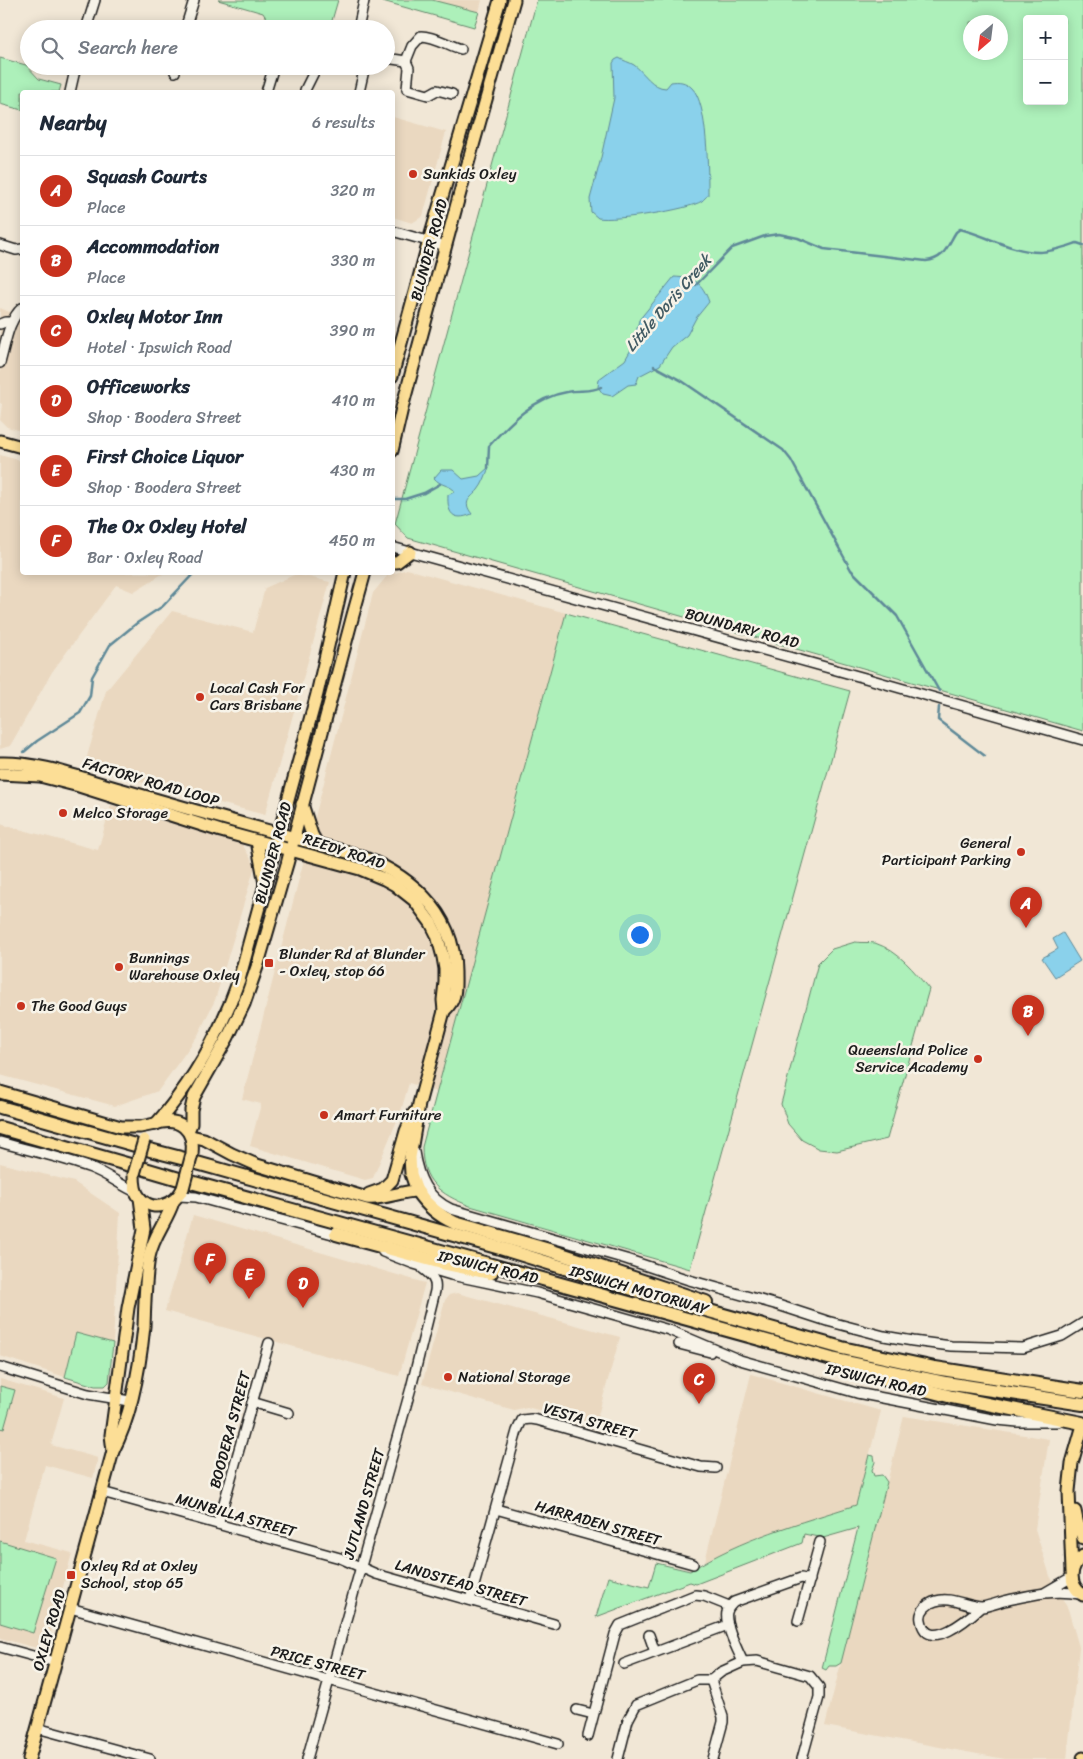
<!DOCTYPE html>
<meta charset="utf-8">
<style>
body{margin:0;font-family:Sriracha,sans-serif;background:#f2f2f3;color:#1f2937}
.controls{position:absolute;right:15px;top:15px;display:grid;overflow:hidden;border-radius:5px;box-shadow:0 2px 12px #0003}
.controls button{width:45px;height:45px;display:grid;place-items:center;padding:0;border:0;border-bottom:1px solid #e0e1e3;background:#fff;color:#1f2937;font:25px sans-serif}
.compass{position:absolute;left:963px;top:15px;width:45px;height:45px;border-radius:50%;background:#fff;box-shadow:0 2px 12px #0003;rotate:208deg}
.you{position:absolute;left:639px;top:934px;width:18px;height:18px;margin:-12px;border:4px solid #fff;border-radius:50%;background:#1a73e8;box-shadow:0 0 0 8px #1a73e833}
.badge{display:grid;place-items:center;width:32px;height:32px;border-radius:50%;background:#c8321e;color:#fff;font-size:16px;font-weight:700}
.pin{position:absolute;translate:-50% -41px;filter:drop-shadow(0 1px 2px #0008)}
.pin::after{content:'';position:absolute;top:26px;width:18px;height:15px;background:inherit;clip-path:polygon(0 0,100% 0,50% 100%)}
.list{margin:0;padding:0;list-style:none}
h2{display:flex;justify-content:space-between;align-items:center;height:65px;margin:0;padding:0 20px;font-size:21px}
h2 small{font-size:16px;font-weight:400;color:#747a83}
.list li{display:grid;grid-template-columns:32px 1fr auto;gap:15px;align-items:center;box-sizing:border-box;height:70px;padding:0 20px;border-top:1px solid #e0e1e3}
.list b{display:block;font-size:19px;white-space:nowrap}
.list p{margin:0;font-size:16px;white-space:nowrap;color:#747a83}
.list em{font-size:16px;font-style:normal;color:#747a83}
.icon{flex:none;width:28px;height:28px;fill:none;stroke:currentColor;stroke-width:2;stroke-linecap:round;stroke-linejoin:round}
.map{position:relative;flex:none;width:1083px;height:1759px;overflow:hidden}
.search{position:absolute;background:#fff;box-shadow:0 2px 12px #0003;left:20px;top:20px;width:375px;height:55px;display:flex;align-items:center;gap:12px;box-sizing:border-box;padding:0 18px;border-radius:28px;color:#747a83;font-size:19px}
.panel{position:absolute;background:#fff;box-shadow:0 2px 12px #0003;left:20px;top:90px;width:375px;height:485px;border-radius:5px}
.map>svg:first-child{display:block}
.built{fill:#ead8c0}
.green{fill:#adf0ba;stroke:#64866b;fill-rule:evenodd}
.water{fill:#8ad1eb;stroke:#5e8998}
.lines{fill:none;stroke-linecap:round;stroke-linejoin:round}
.stream{stroke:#5e8998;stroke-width:2.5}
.minor-casing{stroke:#1c1c1c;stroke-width:12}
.major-casing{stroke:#1c1c1c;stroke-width:15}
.highway-casing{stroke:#1c1c1c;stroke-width:16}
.minor{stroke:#f7f3e8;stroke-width:9}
.major{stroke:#fcde96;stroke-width:11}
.highway{stroke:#fcde96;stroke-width:12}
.major-bridge-casing{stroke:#1c1c1c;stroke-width:15;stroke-linecap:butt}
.major-bridge{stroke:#fcde96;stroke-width:11}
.poi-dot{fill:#c8321e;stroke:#f7f3e8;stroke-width:2}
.labels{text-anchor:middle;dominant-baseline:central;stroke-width:5;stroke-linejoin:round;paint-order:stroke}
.poi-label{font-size:15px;fill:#1c1c1c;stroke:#f7f3e8;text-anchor:start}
.street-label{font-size:15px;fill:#1c1c1c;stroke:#f7f3e8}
.water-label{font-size:16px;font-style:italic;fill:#425b64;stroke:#f7f3e8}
</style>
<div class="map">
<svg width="1083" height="1759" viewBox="0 0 1083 1759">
<rect width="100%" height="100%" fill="#f1e7d6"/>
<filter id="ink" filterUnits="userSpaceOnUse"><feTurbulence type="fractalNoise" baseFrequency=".02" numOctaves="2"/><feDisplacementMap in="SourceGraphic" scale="10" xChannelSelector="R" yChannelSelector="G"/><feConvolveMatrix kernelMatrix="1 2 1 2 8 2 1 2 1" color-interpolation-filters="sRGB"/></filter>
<g filter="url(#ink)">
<g class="built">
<polygon points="432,0 482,0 479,12"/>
<polygon points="393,117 446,132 423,216 412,223 393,217"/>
<polygon points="0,308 22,317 22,431 7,427 0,420 2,404 0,403"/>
<polygon points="0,455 22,461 22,572 164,573 133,592 116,585 52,672 10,746 0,749"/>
<polygon points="407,569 566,613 437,1092 409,1083 401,1111 373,1178 365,1180 250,1146 261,1104 242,1099 373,593 387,576"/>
<polygon points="296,574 330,582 265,815 84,767 106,691 172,611 253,632 265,588"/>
<polygon points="111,805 241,842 255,866 215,1000 198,1035 158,1091 115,1106 0,1075 0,824 98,850"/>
<polygon points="0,1163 74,1182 120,1213 113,1343 76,1334 65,1377 0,1356"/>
<polygon points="193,1215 425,1283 399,1376 165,1311"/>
<polygon points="457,1293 620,1337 595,1426 527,1407 514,1410 422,1384 445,1300 449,1295"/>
<polygon points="751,1374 881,1411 856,1505 757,1537 705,1561"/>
<polygon points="0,1379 64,1398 51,1445 98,1458 93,1478 45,1465 24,1540 72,1553 48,1643 45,1647 40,1649 0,1638"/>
<polygon points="904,1416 1049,1439 1035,1529 1050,1576 1068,1609 1079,1647 1067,1759 1005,1759 825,1726"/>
</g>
<g class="green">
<polygon points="218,0 338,0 331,24 291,29 283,27 273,29 263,13"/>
<polygon points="379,0 432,0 479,12 474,27"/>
<path d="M537 0H1083V731L408 538 395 524ZM1027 19H1064V101H1027ZM970 22H1000V52H970Z"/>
<polygon points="0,58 26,65 39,79 61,85 59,92 22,92 22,110 0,104"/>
<path d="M566 613 850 691 690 1269 470 1206C440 1194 422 1182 422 1147Z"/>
<path d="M855 942C861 943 869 942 875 943 899 951 914 971 929 989L887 1139 837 1151 819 1149 802 1140 788 1124 781 1104 818 963 832 949Z"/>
<polygon points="76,1333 113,1343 109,1382 105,1386 95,1386 65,1377"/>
<polygon points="0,1386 15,1390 4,1429 0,1428"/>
<path d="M869 1455 874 1456 875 1462 872 1470 874 1476 882 1475 887 1482 841 1663 836 1666H829L826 1670 822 1668 858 1528 823 1538 804 1534 802 1543 696 1584 690 1582 596 1617 608 1577 649 1587 656 1563 690 1571C740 1539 799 1523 856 1505Z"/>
<polygon points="0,1541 56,1558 33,1633 0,1623"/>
</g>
<g class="water">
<path d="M619 58C624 61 629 62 634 65 644 72 652 88 666 88L671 82C679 81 685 81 692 88 708 103 708 173 708 195 707 196 703 200 702 201 688 210 615 221 598 218L591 212 590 199 600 162 614 98 613 63 615 60Z"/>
<path d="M674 277C695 278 702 282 709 302L696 318 687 335 672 347 660 365 639 376 636 384 628 385 612 396 603 394 598 387 599 379 625 360 633 346 639 320Z"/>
<path d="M489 467C486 475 483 484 478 490 470 499 462 501 472 514 453 522 447 513 448 495L454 492V490C447 484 441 486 434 478L441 470H453L463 479 479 476Z"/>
<polygon points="1063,933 1080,961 1055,977 1042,958 1058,949 1053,939"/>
</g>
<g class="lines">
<g class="stream">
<path d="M696 285 732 248 765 236 779 234 798 238 824 249 926 261C945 259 947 246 956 232L960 229C985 235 1013 252 1039 252 1051 252 1065 247 1077 243L1083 245"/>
<polyline points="654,366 682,381 783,450 791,460 851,570 897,616 939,691"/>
<path d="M488 468 489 446C509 423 535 397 567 392 579 389 590 393 601 387"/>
<polyline points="392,499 405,499 424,493 440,484"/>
<polyline points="939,707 938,720 985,756"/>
<polyline points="24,752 37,741 80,713 90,696 92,677 110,645 137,623 163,606 195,572"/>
</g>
<defs>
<g id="minor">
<polyline points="86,29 95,0"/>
<polyline points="185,29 194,0"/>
<polyline points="358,29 364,1"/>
<polyline points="386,58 406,61"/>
<polyline points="174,66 175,72"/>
<polyline points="305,90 317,66"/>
<polyline points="70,92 76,66"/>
<polyline points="266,92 274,66"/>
<polyline points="359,92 365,66"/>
<path d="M452 94 437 90 428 95 407 89 409 68 406 61 412 46 421 36C434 36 448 45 461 49"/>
<polyline points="392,231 446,246"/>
<polyline points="0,245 16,250 22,249"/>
<polyline points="0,324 5,322 12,322"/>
<path d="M0 363C5 346 8 320 22 308"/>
<polyline points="392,547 865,678 1083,740"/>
<path d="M0 1142C30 1151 62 1157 91 1168 107 1174 120 1185 136 1192"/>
<path d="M414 1152C418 1178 427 1198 451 1209L626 1259 689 1280 778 1305 827 1321 884 1336 913 1341 951 1346 1023 1348 1062 1336 1083 1323"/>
<polyline points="179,1196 196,1197 340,1236"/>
<polyline points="383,1252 414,1264 451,1275 537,1293 669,1330 740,1360 857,1393 997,1420 1018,1422 1058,1422"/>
<polyline points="679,1344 710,1352"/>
<polyline points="0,1367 88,1394 130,1401"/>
<polyline points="252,1402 289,1413"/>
<polyline points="102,1492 340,1558 376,1574 554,1624"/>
<polyline points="496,1509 693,1564"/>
<polyline points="218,1524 269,1343"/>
<polyline points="1046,1592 1072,1577"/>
<polyline points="470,1600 517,1431 522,1420 531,1419 537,1420 701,1467 716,1468"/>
<path d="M981 1607C970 1617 927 1655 921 1620 919 1611 928 1603 936 1601 951 1596 967 1607 982 1607 989 1606 997 1603 1004 1601 1031 1595 1053 1589 1080 1594"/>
<polyline points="70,1608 558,1744"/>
<polyline points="798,1621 820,1542"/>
<polyline points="649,1635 655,1652"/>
<polyline points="0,1647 55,1662"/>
<path d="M743 1662C738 1651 724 1624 727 1612 728 1607 731 1605 734 1602L801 1578 810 1580"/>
<polyline points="624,1664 728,1625"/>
<polyline points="711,1680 723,1717 723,1722 713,1759"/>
<polyline points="577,1710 593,1714"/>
<polyline points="37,1728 150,1759"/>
<polyline points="588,1736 615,1634 620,1625 695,1595 704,1596 729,1606"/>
<path d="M307 1759 411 1388 435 1291C437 1280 431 1275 423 1269"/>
<polyline points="618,1759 628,1720 636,1705 697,1680 711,1680 721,1672 743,1662 757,1661 810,1676 819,1687 819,1697 802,1759"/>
</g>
<g id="major">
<polyline points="392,376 429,241 500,0"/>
<polyline points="0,441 22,447"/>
<polyline points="392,451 402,408 465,174 514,0"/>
<polyline points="392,562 397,562 410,552"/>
<path d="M0 763C42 762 82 779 123 790 199 812 275 833 351 853 406 871 455 910 455 972 455 989 457 999 444 1011"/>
<path d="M0 774 40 776 79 786 221 831 360 869 384 879 395 885 414 900 431 923 437 935 443 957 445 969V982L443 1000 444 1011 419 1104 410 1157 411 1174 417 1191C400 1191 384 1200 367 1198L257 1165 232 1154 204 1139 191 1136"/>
<polyline points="302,804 312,835 317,844"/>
<polyline points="257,841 265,884"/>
<polyline points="0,1092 121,1127 140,1127 155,1124"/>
<path d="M155 1124C179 1116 195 1129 192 1154"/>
<path d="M156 1124C194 1081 220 1034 239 980L317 694 345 572"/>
<polyline points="188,1131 191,1124 191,1110 194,1097 228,1037 244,1004 258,964 287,864 353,615 365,572"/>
<path d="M134 1174C134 1182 134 1192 140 1198 154 1214 176 1204 183 1188"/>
<polyline points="369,1194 383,1189 392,1180 406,1131 414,1113"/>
<polyline points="113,1451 111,1435 128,1308 144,1229 140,1198"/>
<polyline points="1075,1511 1078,1525 1083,1538"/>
<path d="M1083 1556C1069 1566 1068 1585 1083 1595"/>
<polyline points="1072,1572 1069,1491 1072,1463 1083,1425"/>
<path d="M29 1759 113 1451C132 1415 140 1366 144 1326 145 1303 145 1280 149 1257 153 1236 167 1221 173 1202"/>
<polyline points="1083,1759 1083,1758"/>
</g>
<g id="highway">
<polyline points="0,1107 135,1145"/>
<polyline points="0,1128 130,1165"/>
<polyline points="150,1150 185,1159"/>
<polyline points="197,1163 500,1248 652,1295 842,1348 935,1368 1083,1391"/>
<polyline points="145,1169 179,1179"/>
<polyline points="191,1182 832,1359 946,1383 1083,1404"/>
<path d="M417 1191C427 1206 439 1216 455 1223L549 1250 706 1302"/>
<polyline points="336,1234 442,1263 491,1273"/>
<polyline points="880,1376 887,1380 952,1397 1082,1423"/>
</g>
</defs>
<use href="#minor" class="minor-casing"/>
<use href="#major" class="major-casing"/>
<use href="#highway" class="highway-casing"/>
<use href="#minor" class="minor"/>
<use href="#major" class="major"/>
<use href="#highway" class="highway"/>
<defs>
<g id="major-bridge">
<polyline points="134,1174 144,1140"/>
<polyline points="183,1188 192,1154"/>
</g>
</defs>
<use href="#major-bridge" class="major-bridge-casing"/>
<use href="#major-bridge" class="major-bridge"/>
</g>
</g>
<g class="poi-dot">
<circle cx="413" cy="174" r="5"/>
<circle cx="200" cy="697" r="5"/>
<circle cx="63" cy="813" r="5"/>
<circle cx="1021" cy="852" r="5"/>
<rect x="264" y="958" width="10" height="10" rx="2.5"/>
<circle cx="119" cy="967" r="5"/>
<circle cx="21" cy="1006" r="5"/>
<circle cx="978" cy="1059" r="5"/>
<circle cx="324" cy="1115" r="5"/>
<circle cx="448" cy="1377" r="5"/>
<rect x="66" y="1570" width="10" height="10" rx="2.5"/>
</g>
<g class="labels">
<g class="poi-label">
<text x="423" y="174">Sunkids Oxley</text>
<text x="210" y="688">Local Cash For<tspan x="210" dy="17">Cars Brisbane</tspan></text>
<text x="73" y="813">Melco Storage</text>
<text x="1011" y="843" text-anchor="end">General<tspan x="1011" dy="17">Participant Parking</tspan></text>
<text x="279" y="954">Blunder Rd at Blunder<tspan x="279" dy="17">- Oxley, stop 66</tspan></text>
<text x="129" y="958">Bunnings<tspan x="129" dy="17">Warehouse Oxley</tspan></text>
<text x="31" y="1006">The Good Guys</text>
<text x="968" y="1050" text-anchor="end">Queensland Police<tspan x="968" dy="17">Service Academy</tspan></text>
<text x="334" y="1115">Amart Furniture</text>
<text x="458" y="1377">National Storage</text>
<text x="81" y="1566">Oxley Rd at Oxley<tspan x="81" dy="17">School, stop 65</tspan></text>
</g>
<g class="street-label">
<text transform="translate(429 250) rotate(-75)">BLUNDER ROAD</text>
<text transform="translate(742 628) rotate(15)">BOUNDARY ROAD</text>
<text transform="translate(151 782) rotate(16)">FACTORY ROAD LOOP</text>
<text transform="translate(344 851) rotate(18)">REEDY ROAD</text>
<text transform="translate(273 853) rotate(-75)">BLUNDER ROAD</text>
<text transform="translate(488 1267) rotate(13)">IPSWICH ROAD</text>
<text transform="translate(639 1290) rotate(16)">IPSWICH MOTORWAY</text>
<text transform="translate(876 1380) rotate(13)">IPSWICH ROAD</text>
<text transform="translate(590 1421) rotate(16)">VESTA STREET</text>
<text transform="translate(230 1430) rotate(-75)">BOODERA STREET</text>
<text transform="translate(364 1504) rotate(-74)">JUTLAND STREET</text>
<text transform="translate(236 1515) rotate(16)">MUNBILLA STREET</text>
<text transform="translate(598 1523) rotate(16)">HARRADEN STREET</text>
<text transform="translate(461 1583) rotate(16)">LANDSTEAD STREET</text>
<text transform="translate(49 1630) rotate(-74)">OXLEY ROAD</text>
<text transform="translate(318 1663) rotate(15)">PRICE STREET</text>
</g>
<g class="water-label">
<text transform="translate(668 303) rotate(-49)">Little Doris Creek</text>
</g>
</g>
</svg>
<div class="controls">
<button>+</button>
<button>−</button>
</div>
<svg class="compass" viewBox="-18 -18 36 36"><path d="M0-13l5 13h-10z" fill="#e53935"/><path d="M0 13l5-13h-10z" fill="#747a83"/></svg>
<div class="you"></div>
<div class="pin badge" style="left:1026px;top:928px">A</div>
<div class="pin badge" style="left:1028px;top:1036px">B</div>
<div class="pin badge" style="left:699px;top:1404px">C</div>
<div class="pin badge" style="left:303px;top:1308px">D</div>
<div class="pin badge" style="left:249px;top:1299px">E</div>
<div class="pin badge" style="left:210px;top:1284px">F</div>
<div class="search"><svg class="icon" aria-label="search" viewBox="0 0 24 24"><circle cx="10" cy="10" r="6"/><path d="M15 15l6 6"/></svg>Search here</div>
<section class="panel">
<h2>Nearby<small>6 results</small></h2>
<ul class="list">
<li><span class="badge">A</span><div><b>Squash Courts</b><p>Place</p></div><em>320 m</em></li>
<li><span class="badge">B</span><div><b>Accommodation</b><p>Place</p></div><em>330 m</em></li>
<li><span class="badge">C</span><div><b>Oxley Motor Inn</b><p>Hotel · Ipswich Road</p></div><em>390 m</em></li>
<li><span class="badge">D</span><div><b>Officeworks</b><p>Shop · Boodera Street</p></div><em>410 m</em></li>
<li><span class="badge">E</span><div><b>First Choice Liquor</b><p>Shop · Boodera Street</p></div><em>430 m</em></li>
<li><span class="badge">F</span><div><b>The Ox Oxley Hotel</b><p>Bar · Oxley Road</p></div><em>450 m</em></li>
</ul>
</section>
</div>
